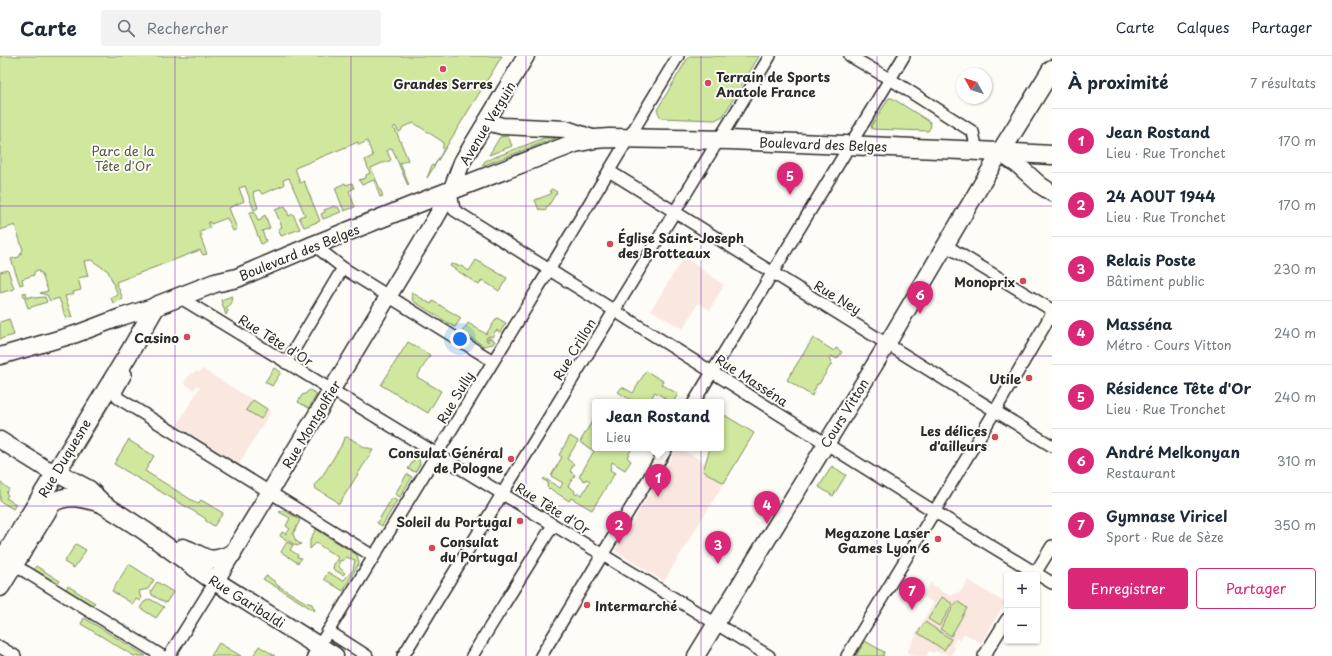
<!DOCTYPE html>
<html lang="fr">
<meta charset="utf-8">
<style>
body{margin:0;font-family:"Playpen Sans",sans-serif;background:#f2f2f3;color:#1f2937}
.controls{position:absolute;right:12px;bottom:12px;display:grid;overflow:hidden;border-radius:4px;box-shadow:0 1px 3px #0004}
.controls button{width:36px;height:36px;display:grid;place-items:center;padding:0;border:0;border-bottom:1px solid #e0e1e3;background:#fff;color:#1f2937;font:20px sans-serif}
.compass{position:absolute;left:956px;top:12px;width:36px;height:36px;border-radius:50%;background:#fff;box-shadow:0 1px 3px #0004;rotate:309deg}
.you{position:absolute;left:460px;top:283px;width:14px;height:14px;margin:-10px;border:3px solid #fff;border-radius:50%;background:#1a73e8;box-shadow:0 0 0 6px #1a73e833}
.badge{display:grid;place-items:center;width:26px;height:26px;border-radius:50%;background:#db2777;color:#fff;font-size:13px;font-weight:700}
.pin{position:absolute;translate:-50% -33px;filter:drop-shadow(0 1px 2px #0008)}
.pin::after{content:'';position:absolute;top:21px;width:14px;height:12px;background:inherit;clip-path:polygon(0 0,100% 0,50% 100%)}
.popup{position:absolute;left:592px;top:343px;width:132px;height:52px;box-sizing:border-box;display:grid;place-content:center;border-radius:4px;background:#fff;filter:drop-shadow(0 1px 3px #0005);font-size:13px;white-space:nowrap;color:#747a83}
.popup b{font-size:15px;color:#1f2937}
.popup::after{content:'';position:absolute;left:50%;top:100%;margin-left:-8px;border:8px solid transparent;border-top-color:#fff}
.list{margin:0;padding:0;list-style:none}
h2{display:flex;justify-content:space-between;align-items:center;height:52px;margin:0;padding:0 16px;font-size:17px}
h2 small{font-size:13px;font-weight:400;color:#747a83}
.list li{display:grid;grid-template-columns:26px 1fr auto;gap:12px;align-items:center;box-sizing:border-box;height:64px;padding:0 16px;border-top:1px solid #e0e1e3}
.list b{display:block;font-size:15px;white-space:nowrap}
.list p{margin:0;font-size:13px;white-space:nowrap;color:#747a83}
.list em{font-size:13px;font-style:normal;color:#747a83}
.actions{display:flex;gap:8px;padding:12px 16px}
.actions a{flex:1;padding:9px 0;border:1px solid #db2777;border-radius:4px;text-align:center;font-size:14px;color:#db2777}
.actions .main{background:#db2777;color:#fff}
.icon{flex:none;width:22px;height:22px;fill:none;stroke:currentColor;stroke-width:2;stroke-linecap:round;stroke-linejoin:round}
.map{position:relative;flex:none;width:1052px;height:600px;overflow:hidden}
header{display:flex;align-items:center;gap:24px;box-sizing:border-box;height:56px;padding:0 20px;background:#fff;border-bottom:1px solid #e0e1e3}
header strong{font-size:19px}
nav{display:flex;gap:22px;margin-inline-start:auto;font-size:14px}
.search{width:280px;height:36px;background:#f2f2f3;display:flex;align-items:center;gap:10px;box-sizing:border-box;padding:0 14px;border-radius:4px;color:#747a83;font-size:15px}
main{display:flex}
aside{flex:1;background:#fff}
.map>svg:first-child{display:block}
.built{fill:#f9e7e0}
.green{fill:#d0e89e;stroke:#7e8a64}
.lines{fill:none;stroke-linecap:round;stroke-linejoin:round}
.minor-casing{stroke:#2b2b2b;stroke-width:14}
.secondary-casing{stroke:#2b2b2b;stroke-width:19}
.primary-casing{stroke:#2b2b2b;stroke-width:21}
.minor{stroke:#fdfcf7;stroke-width:11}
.secondary{stroke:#fdfcf7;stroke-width:16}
.primary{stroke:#fdfcf7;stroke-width:18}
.grid{fill:none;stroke:#7b2cbf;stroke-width:1;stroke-opacity:0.55}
.poi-dot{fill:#d1495b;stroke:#fdfcf7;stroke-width:1.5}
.labels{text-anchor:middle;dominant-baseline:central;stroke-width:4;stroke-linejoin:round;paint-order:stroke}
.poi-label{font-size:13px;font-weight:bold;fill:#2b2b2b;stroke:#fdfcf7;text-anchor:end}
.street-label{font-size:13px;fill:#2b2b2b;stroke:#fdfcf7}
.park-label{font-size:13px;fill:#545a48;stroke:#fdfcf7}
</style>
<header>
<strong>Carte</strong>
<div class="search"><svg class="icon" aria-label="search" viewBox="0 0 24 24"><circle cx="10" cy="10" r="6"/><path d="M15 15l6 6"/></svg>Rechercher</div>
<nav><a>Carte</a><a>Calques</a><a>Partager</a></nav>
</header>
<main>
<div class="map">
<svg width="1052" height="600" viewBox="0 0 1052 600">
<rect width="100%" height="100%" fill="#fdfcf7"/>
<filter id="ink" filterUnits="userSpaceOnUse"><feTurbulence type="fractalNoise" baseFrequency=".025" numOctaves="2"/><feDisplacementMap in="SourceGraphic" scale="8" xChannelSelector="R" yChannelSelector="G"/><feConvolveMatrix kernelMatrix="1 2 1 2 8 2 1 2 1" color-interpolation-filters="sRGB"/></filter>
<g filter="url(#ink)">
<g class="built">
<polygon points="684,201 724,229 710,254 698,247 683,273 651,254"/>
<polygon points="202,313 271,355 239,408 177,369 200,331 197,329 194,334 184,327 191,317 194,317 196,315 199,317"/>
<polygon points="677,392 680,392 705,407 703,415 724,427 664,525 615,495"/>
<polygon points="968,524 1005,547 981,587 964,577 960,585 956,582 952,589 955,592 950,600 942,596 941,598 936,595 933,597 929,595 926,600 914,600 907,596 916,580 915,578 934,547 923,540 931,526 934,532 937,530 942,536 951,539 961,535"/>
</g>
<g class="green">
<polygon points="0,0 502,0 427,122 432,109 434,110 443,95 443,86 414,67 403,71 401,75 399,76 395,70 393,72 396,75 408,104 400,107 409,129 408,130 392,92 387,95 391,104 384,107 382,107 371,112 383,140 380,141 374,124 362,129 359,124 366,122 366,119 370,117 365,104 373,100 367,85 359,89 358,86 295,112 300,127 304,125 320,165 304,171 299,161 305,159 289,122 283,124 284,129 262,138 259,134 253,136 258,152 254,154 245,130 239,132 244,145 229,152 237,173 233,175 227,162 211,168 210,166 208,167 210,172 200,176 202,180 200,180 207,198 203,199 200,194 116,226 123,243 113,247 111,242 118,239 108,215 91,204 84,205 88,220 78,222 81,234 73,236 74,238 65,240 72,261 66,262 59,242 50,245 47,239 40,237 48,235 41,216 39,217 38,214 34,216 34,219 22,223 23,228 20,229 11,203 19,201 23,194 15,169 0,174"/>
<polygon points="689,0 759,0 723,60 715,64 661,62 657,54"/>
<polygon points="889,42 892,42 930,66 931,70 928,75 872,73 871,70"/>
<polygon points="508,80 512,90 489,99 500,81"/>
<polygon points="544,82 556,82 482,110 485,105"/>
<polygon points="345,127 346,129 352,127 354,132 349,135 355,151 344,155 335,132"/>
<polygon points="552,133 557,136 545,155 541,153 539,154 535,144 551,138 550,134"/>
<polygon points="285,150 289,160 293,158 300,173 281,180 278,173 282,171 275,154"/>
<polygon points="335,150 336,152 338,151 341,156 323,163 321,158 325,156 324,154"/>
<polygon points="254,155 258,165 261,164 262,161 265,159 270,172 262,175 266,185 261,188 249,157"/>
<polygon points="476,204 507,222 499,235 482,224 479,229 450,210 451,208 461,210 469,215"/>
<polygon points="8,214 14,233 0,237 0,216"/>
<polygon points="26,236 27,242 33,240 34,242 45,241 47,246 28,252 23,237"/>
<polygon points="411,236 431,248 433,245 461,262 455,271 413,245"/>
<polygon points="232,240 231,242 232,246 229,251 226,252 228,255 226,259 221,244"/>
<polygon points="497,262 506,267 500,276 496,274 492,281 489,280 487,281 486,284 488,286 488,282 489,282 495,285 493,288 484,290 462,276 468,267 486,278"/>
<polygon points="9,263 14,279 0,283 0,266"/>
<polygon points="813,282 834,295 836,292 842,296 837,303 831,300 829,304 832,307 819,328 817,328 812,340 787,324"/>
<polygon points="408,286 430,299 417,321 441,335 428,357 381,329"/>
<polygon points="274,312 281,316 272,330 265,326"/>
<polygon points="646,315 663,325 661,328 678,338 673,346 663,346 665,342 655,336 649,346 634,346 618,336 622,331 633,337"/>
<polygon points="113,331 113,343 74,408 69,404"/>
<polygon points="310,334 317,338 309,352 298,346 302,339 305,338 307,336"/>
<polygon points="253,344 267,353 261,363 246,354"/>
<polygon points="721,357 754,377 724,427 703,415 710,392 721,392"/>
<polygon points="595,360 595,392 632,392 627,401 631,405 625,414 612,406 610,414 615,417 592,454 571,442 569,445 552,434 550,432 549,433 547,431 548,426 543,424 544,422 560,432 563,427 551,420 562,401 559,399 570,380 578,385 567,403 574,408 570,415 575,419 568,430 575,435 574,437 577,439 578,437 582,439 590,425 586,423 585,425 579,421 594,395 580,386"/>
<polygon points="348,381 366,392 369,392 373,394 339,448 336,446 335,444 316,433 315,429 319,423 321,422 341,390 344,382"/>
<polygon points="129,383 130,385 154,400 145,415 198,448 201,444 223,457 214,470 206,465 205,462 114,408"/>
<polygon points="417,399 418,399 420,408 415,416 408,413"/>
<polygon points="832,410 846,419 833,440 819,431"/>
<polygon points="407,418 412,421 400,441 395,438"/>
<polygon points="0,426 9,433 6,437 8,439 6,442 16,448 13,453 0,445"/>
<polygon points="392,442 397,445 382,470 377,467"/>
<polygon points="284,454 300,464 293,478 296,485 301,488 297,490 280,480 282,476 286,478 290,473 286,470 290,462 279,456"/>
<polygon points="316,473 357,499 359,507 343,535 324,523 328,516 341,524 344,524 353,514 355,504 346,501 344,504 339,505 339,511 345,517 343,519 333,513 334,508 339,502 316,487 310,493 310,484"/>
<polygon points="287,486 293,489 290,494 298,499 297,501 302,502 298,507 281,496"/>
<polygon points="76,488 86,494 74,512 64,506"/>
<polygon points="129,508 154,524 148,533 139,535 141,543 140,545 136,543 133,548 112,535"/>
<polygon points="36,510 60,525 57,528 34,514"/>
<polygon points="267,520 274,525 277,529 305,546 312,548 315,555 263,523"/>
<polygon points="157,526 173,536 166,547 152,539 151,535"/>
<polygon points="68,530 95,547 91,549 66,534"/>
<polygon points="942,541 953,548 939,570 928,563"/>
<polygon points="150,543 164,551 156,562 140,552 144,546"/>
<polygon points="957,545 967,552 951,580 940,573"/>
<polygon points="84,562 146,600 134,600 81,568"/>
<polygon points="925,566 951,583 944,594 918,577"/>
<polygon points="865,585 884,596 883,599 884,600 856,600"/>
<polygon points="219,587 241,600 211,600"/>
<polygon points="259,590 275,600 253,600"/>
</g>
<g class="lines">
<defs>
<g id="minor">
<polyline points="850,0 898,28 973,76 977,95"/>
<path d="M609 115C757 207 904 299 1052 390"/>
<polyline points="451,135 454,154 924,449 1052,527"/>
<polyline points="314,189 343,212 493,305"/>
<polyline points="945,189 1052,254"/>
<polyline points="179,241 769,600"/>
<polyline points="286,307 343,212"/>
<polyline points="126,318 116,336 118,342 373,500"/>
<polyline points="694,346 904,0"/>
<polyline points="9,507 26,516 162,600"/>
<polyline points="1034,519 1052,490"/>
<polyline points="328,575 367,600"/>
<polyline points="0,591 15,600"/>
<polyline points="169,600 215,526"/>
<polyline points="313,600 554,206 678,0"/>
<polyline points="403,600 770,0"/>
<polyline points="472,600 553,469"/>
<polyline points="541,600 667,392"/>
<polyline points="847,600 995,355 1052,257"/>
<polyline points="984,600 1007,563"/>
</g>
<g id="secondary">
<polyline points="487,66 502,70 566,73 595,83"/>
<polyline points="0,300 76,278 121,261 156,250"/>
<polyline points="0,384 45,412 56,416"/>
<polyline points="215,526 434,165 451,135 462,106 526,0"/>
<polyline points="696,600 883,295 1000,97 1018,109 1040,129 1052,137"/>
</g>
<g id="primary">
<polyline points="1000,97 1052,13"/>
<polyline points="56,416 89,434 103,448 145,475 207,520 334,600"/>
<path d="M183 492C206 500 206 510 232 498"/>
<polyline points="0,508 129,297 156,250 215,227 237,222 314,189 434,141 575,87 595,83 609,82 730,84 961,94 1052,99"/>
<path d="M0 531 52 447C68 437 84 442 101 447"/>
</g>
</defs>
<use href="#minor" class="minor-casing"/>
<use href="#secondary" class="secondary-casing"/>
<use href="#primary" class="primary-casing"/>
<use href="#minor" class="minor"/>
<use href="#secondary" class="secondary"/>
<use href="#primary" class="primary"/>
</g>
</g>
<path class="grid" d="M175 0V600M351 0V600M526 0V600M701 0V600M877 0V600M0 150H1052M0 300H1052M0 450H1052"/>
<g class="poi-dot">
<circle cx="443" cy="13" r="4"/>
<circle cx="708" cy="27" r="4"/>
<circle cx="610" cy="188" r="4"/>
<circle cx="1023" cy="225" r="4"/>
<circle cx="187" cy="281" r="4"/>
<circle cx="1029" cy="322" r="4"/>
<circle cx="995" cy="381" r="4"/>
<circle cx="511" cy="403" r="4"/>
<circle cx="520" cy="465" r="4"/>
<circle cx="938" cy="483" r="4"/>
<circle cx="432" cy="492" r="4"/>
<circle cx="587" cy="549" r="4"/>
</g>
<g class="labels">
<g class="poi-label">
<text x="716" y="20" text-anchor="start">Terrain de Sports<tspan x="716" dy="15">Anatole France</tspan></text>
<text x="443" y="27" text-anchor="middle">Grandes Serres</text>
<text x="618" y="181" text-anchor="start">Église Saint-Joseph<tspan x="618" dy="15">des Brotteaux</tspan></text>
<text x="1015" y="225">Monoprix</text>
<text x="179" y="281">Casino</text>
<text x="1021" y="322">Utile</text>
<text x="987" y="374">Les délices<tspan x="987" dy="15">d'ailleurs</tspan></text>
<text x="503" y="396">Consulat Général<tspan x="503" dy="15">de Pologne</tspan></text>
<text x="512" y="465">Soleil du Portugal</text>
<text x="930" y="476">Megazone Laser<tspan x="930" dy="15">Games Lyon 6</tspan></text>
<text x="440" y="485" text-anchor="start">Consulat<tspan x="440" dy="15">du Portugal</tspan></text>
<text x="595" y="549" text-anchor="start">Intermarché</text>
</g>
<g class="street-label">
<text transform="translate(487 67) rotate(-59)">Avenue Verguin</text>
<text transform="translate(823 88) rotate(2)">Boulevard des Belges</text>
<text transform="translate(299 196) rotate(-22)">Boulevard des Belges</text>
<text transform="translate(838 241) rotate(31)">Rue Ney</text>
<text transform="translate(276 284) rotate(32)">Rue Tête d'Or</text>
<text transform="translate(574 293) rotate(-59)">Rue Crillon</text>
<text transform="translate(752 324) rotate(33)">Rue Masséna</text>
<text transform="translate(455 341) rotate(-59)">Rue Sully</text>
<text transform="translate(844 357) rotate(-58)">Cours Vitton</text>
<text transform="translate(311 368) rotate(-59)">Rue Montgolfier</text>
<text transform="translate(64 402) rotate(-59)">Rue Duquesne</text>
<text transform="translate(553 452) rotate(32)">Rue Tête d'Or</text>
<text transform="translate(247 545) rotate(32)">Rue Garibaldi</text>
</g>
<g class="park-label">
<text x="123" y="94">Parc de la<tspan x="123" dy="15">Tête d'Or</tspan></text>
</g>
</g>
</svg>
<div class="controls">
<button>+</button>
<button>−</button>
</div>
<svg class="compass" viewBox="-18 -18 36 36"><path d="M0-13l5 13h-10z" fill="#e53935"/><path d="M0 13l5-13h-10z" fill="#747a83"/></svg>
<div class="you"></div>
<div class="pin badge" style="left:658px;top:441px">1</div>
<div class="popup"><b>Jean Rostand</b>Lieu</div>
<div class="pin badge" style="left:619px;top:488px">2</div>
<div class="pin badge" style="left:718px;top:508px">3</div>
<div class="pin badge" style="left:767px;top:468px">4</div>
<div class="pin badge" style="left:790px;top:139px">5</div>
<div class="pin badge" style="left:920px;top:258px">6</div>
<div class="pin badge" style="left:912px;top:554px">7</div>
</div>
<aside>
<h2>À proximité<small>7 résultats</small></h2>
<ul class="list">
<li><span class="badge">1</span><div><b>Jean Rostand</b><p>Lieu · Rue Tronchet</p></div><em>170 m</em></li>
<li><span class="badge">2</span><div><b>24 AOUT 1944</b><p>Lieu · Rue Tronchet</p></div><em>170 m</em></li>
<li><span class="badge">3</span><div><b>Relais Poste</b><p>Bâtiment public</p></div><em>230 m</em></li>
<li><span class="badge">4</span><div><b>Masséna</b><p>Métro · Cours Vitton</p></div><em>240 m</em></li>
<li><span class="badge">5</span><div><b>Résidence Tête d'Or</b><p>Lieu · Rue Tronchet</p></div><em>240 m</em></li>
<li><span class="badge">6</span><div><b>André Melkonyan</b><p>Restaurant</p></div><em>310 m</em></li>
<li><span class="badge">7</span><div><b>Gymnase Viricel</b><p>Sport · Rue de Sèze</p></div><em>350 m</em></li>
</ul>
<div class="actions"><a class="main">Enregistrer</a><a>Partager</a></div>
</aside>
</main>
